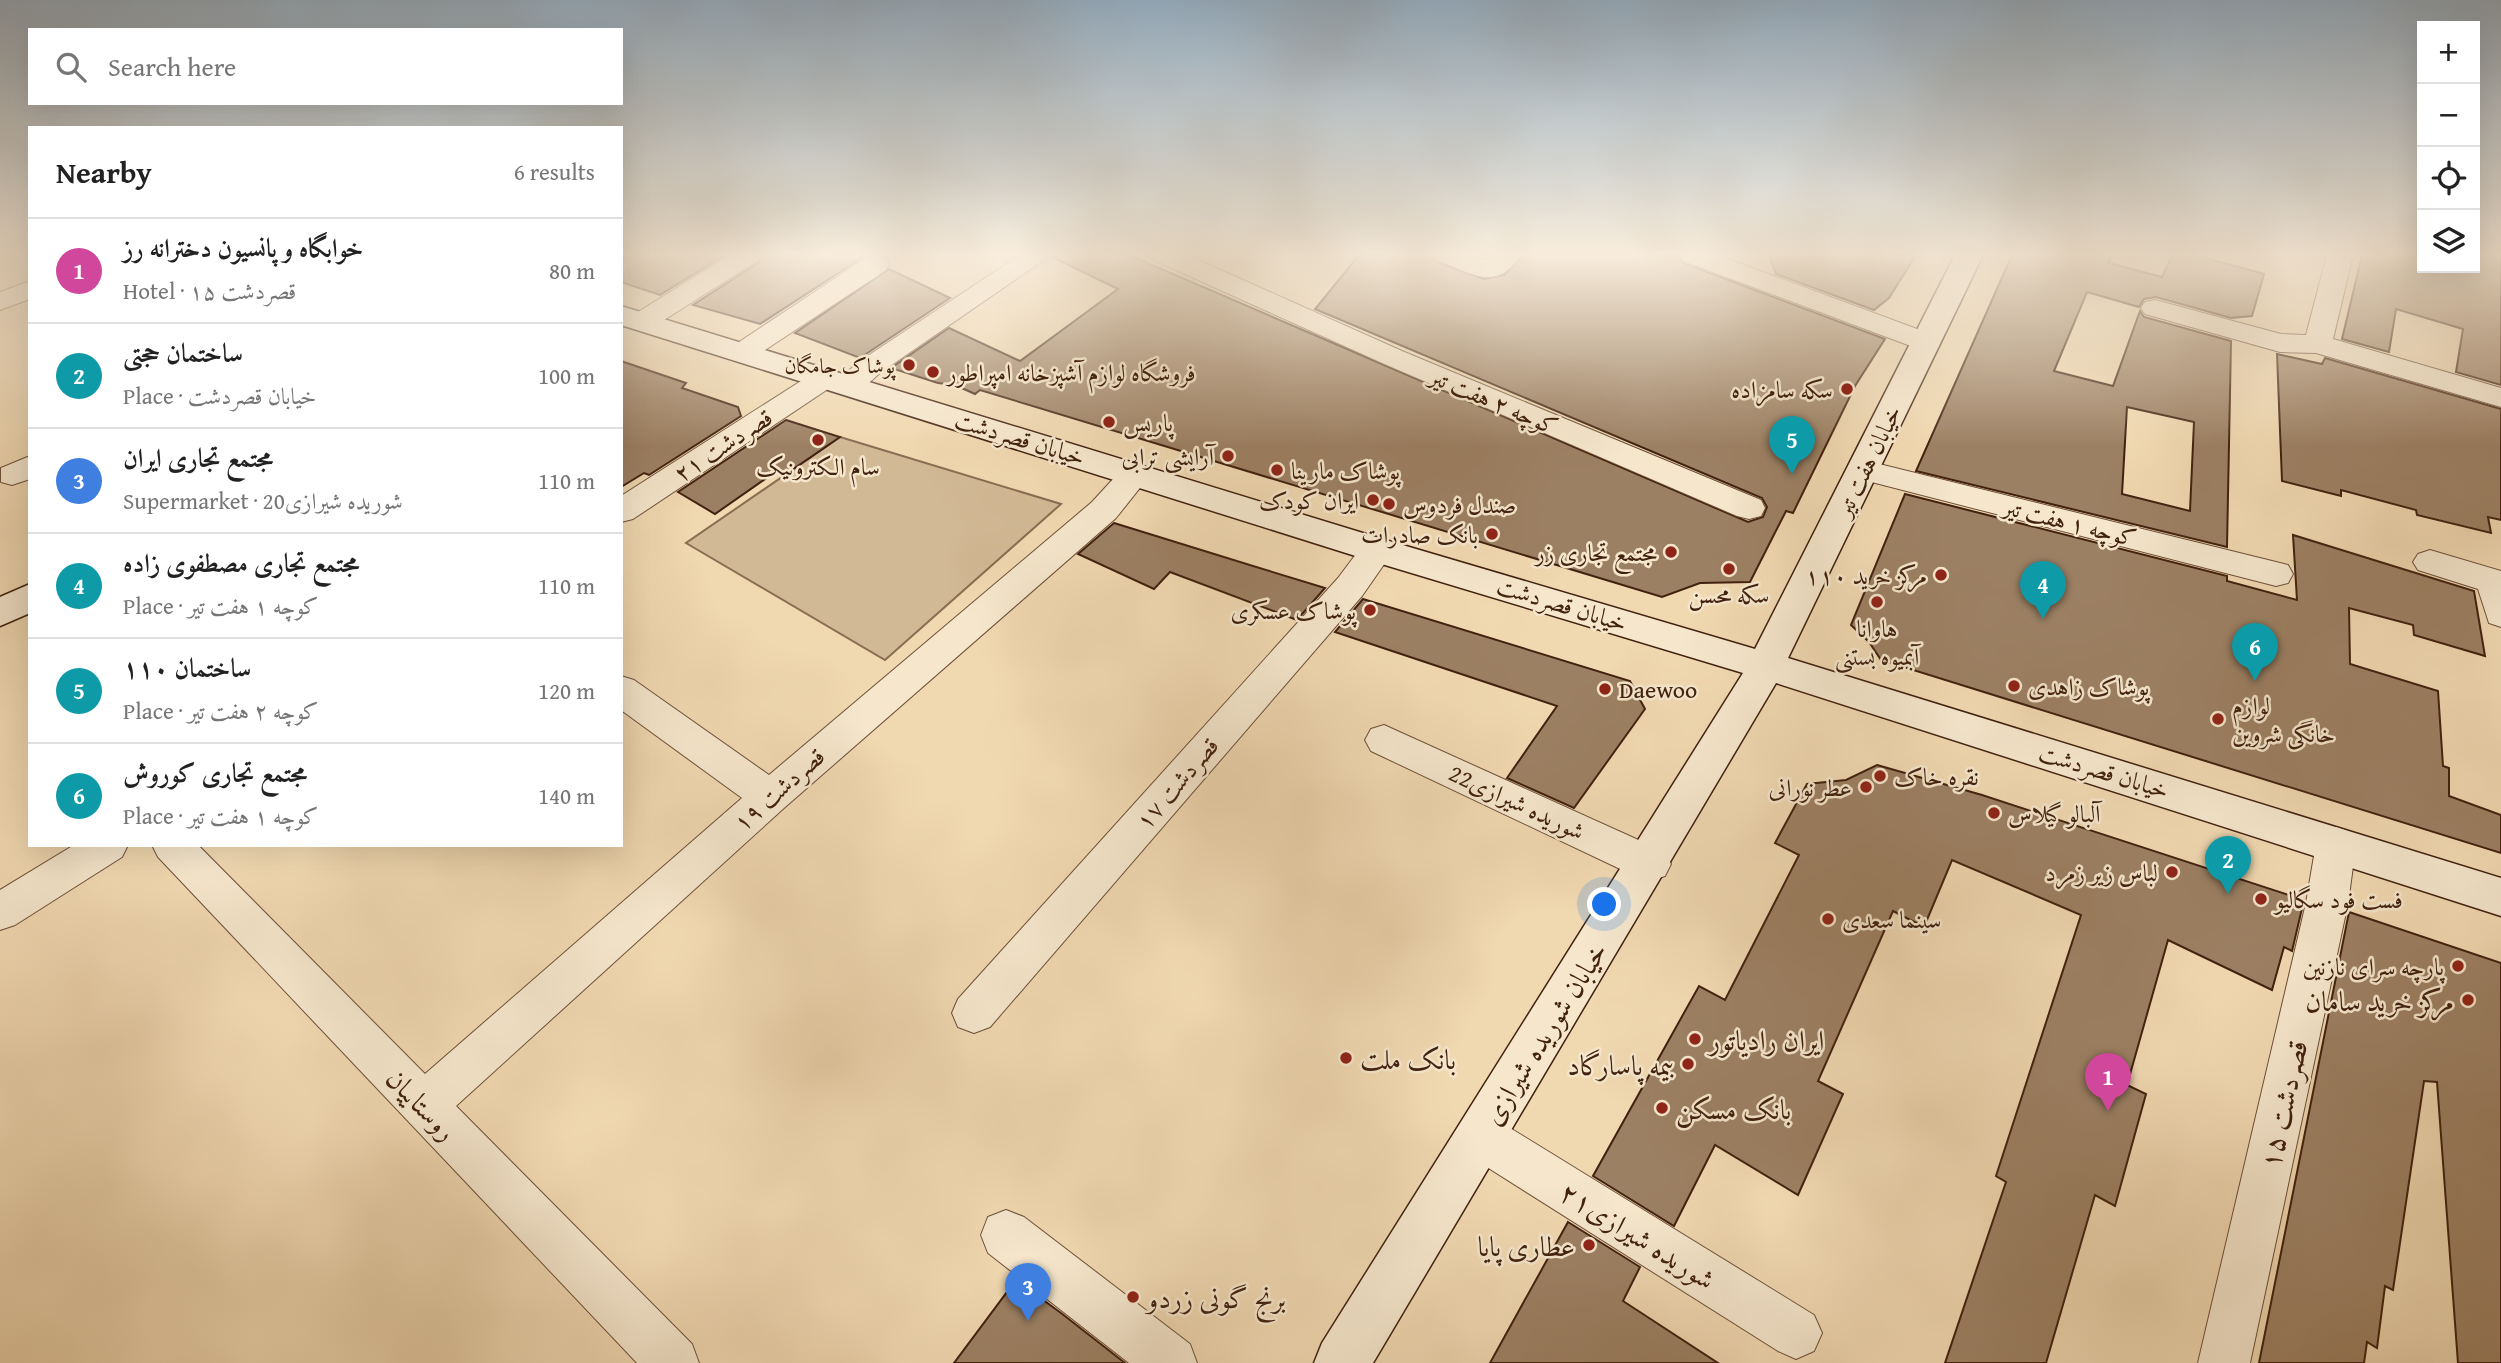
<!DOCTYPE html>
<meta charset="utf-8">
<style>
body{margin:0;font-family:"Gentium Book Plus",Amiri,serif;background:#f2f2f2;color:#222}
.controls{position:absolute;right:21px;top:21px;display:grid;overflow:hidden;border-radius:0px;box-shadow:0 7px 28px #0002}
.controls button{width:63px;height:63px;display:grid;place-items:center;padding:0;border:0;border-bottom:2px solid #e0e0e0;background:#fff;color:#222;font:35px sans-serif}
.you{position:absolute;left:1605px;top:905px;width:24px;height:24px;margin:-18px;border:5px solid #fff;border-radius:50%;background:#1a73e8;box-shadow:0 0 0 10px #1a73e833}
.badge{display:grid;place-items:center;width:46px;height:46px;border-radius:50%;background:#8f2418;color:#fff;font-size:23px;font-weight:700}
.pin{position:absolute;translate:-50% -58px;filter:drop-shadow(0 2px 4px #0008)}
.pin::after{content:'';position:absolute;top:37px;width:24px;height:21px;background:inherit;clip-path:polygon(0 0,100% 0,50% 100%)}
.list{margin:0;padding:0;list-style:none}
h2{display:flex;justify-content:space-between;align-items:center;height:91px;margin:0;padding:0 28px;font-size:30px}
h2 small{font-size:23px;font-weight:400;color:#767676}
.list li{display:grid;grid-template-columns:46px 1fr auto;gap:21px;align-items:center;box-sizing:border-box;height:105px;padding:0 28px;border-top:2px solid #e0e0e0}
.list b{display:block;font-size:26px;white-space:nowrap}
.list p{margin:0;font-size:23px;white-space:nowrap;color:#767676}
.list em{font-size:23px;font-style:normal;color:#767676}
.icon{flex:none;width:38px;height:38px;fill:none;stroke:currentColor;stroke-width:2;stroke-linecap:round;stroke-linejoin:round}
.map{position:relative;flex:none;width:2501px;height:1363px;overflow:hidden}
.search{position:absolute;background:#fff;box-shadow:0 7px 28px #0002;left:28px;top:28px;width:595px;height:77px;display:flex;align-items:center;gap:18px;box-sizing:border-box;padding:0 24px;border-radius:0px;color:#767676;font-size:26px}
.panel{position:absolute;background:#fff;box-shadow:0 7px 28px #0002;left:28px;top:126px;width:595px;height:721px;border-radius:0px}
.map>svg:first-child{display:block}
.green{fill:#d2b995;stroke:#8a6d52;stroke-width:2}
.building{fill:#9c8063;stroke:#41210f;stroke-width:2;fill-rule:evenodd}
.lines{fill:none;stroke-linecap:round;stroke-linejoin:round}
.street-casing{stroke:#6d4f38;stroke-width:2}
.secondary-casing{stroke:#41210f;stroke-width:3}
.street{fill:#f5e6cc;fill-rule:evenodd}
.secondary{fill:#f5e6cc;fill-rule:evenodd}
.poi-dot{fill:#8f2418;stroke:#f5e6cc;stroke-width:2.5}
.labels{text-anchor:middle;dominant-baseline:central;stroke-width:5;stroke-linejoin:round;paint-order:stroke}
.far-poi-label{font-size:21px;fill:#41210f;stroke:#f5e6cc;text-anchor:end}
.poi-label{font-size:24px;fill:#41210f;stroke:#f5e6cc;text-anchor:start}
.street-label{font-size:24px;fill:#41210f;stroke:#f5e6cc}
.near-poi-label{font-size:28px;fill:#41210f;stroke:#f5e6cc;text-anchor:start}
.near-street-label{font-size:28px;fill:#41210f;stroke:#f5e6cc}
</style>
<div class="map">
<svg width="2501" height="1363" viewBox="0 0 2501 1363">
<rect width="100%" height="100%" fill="#f0d8b1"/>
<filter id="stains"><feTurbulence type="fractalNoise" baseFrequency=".00286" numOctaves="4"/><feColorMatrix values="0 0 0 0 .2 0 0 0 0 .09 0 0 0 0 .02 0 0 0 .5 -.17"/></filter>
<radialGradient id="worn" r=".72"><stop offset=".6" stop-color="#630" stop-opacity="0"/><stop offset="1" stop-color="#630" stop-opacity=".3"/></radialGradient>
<polygon class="green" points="840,437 1061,504 885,660 686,543"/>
<g class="building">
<polygon points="621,255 725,255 660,295 621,282"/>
<polygon points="764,255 859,255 863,257 760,324 693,305 758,263"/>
<polygon points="1053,255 1129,255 1748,522 1763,517 1767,507 1762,498 1315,309 1359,255 1428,255 1439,263 1484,279 1504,275 1524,255 1677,255 1683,263 1885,339 1855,386 1793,513 1786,511 1750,582 1700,583 1662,597 980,390 975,394 955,385 938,383 891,368 949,328 1020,361 1118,289 1052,257"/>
<polygon points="1769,255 1916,255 1889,298 1874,310 1776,274"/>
<path d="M2012 255H2112L2109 263 2162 277 2172 255H2195L2264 274 2252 316 2231 318 2156 297 2144 299 2139 307 2087 292 2054 371 2113 386 2140 311 2144 317 2231 341 2227 547 1916 471ZM2127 407 2194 422 2190 511 2122 494Z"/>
<polygon points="2362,255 2422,255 2422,268 2475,268 2475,255 2501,255 2501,385 2456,372 2463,329 2396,309 2389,352 2342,339"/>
<polygon points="889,269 950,298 860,358 795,333"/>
<polygon points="2277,354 2322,364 2325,358 2501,409 2501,520 2488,517 2491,533 2417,515 2416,510 2341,490 2341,496 2282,481"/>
<polygon points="621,361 686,383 682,388 738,407 741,416 649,475 644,473 621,487"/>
<polygon points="786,420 840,437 786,474 778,470 715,514 678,492"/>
<polygon points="1905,494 2227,576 2227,581 2297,600 2293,535 2474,591 2485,656 2414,635 2413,625 2349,608 2350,664 2438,691 2443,766 2449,768 2449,796 2501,815 2501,853 1881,660 1869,642 1851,625"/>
<polygon points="1114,523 1253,566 1325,588 1297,620 1170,572 1154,589 1078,554"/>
<polygon points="1363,599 1630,681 1645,709 1574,808 1507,778 1557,706 1335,632"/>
<polygon points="1877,765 1982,795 2304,900 2292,951 2284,947 2272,990 2168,940 2127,1085 2146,1094 2115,1206 2095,1195 2046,1363 1945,1363 2006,1182 1996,1176 2081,915 1952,860 1924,927 1893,911 1818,1081 1843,1094 1798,1195 1715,1145 1674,1226 1593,1176 1699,986 1725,1000 1799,855 1775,843 1807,784 1846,780"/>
<polygon points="2349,912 2501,963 2501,1363 2458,1363 2437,1082 2424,1081 2393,1290 2385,1286 2377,1348 2367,1342 2364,1363 2259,1363"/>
<polygon points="1568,1222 1640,1267 1623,1301 1718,1363 1490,1363"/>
<polygon points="1016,1280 1061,1313 1125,1363 954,1363"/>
</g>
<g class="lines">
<defs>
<g id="street">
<polygon points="730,255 761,255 757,261 653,327 643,329 633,327 629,321 633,315"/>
<path d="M1020 255H1051L880 373C866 385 858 396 838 391L834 385 633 519 621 522V496L815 372 825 369 835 372 840 378 860 361Z"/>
<polygon points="1152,255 1187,255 1402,351 1761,500 1765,508 1761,516 1749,519 1737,516 1382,363 1156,261"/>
<path d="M1436 255H1472L1486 260 1492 255H1521C1496 292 1473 274 1440 261Z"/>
<polygon points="1680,255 1717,255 1936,336 1940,342 1936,348 1926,351 1916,348 1684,261"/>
<polygon points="2327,255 2353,255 2333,339 2501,388 2501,407 2316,353 2280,352 2145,314 2141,308 2145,302 2155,300 2281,334 2306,335"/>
<polygon points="876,256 886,258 889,264 886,270 753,358 743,361 733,358 728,352 733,346 866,258"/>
<polygon points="30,281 30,299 0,310 0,292"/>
<polygon points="30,456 30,479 12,485 1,482 1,468"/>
<polygon points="1863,460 2276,562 2288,565 2293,574 2288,583 2276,586 1852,477 1847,470 1852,463"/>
<polygon points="1135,464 1146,467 1151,474 1116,518 784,808 456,1106 692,1344 699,1363 637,1363 158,857 152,845 198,845 425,1074 742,798 621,710 621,676 634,680 769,775 1092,502 1124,467"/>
<polygon points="1377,538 1389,542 1394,550 1362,596 990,1027 974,1033 958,1027 952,1013 958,999 1338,578 1365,542"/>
<polygon points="2430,550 2501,571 2501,627 2489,623 2478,589 2418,570 2413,562 2418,554"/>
<polygon points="1384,725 1665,852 1671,864 1665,876 1650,881 1635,876 1371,751 1365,740 1371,729"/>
<polygon points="2336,827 2350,832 2356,844 2348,903 2250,1363 2198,1363 2306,903 2316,844 2322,832"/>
<polygon points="74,845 128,845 122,857 15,925 0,930 0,890"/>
<polygon points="1480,1113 1497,1120 1814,1315 1822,1333 1814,1351 1796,1359 1778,1351 1463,1152 1456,1136 1463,1120"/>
<polygon points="1006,1210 1024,1217 1190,1344 1197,1363 1129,1363 988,1253 981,1235 988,1217"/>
</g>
<g id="secondary">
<polygon points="1955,255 1983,255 1788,658 2501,878 2501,916 1776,683 1373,1363 1314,1363 1322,1343 1743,673 1365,559 621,325 621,306 1389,541 1755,649"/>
<polygon points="30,584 30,613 0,626 0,597"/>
</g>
</defs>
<use href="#street" class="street-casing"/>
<use href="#secondary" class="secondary-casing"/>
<use href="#street" class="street"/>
<use href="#secondary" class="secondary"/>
</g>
<linearGradient id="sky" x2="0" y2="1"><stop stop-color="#93aabc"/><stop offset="0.57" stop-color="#f8eddc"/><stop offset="1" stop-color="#f8eddc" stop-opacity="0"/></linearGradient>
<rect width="2501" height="446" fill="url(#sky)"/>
<g class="poi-dot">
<circle cx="909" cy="365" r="7"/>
<circle cx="933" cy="372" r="7"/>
<circle cx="1847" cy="389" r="7"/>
<circle cx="1109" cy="422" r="7"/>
<circle cx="818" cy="440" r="7"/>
<circle cx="1228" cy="456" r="7"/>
<circle cx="1277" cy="470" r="7"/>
<circle cx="1373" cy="500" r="7"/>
<circle cx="1389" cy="504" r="7"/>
<circle cx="1492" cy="534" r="7"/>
<circle cx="1671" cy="552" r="7"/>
<circle cx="1729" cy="569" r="7"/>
<circle cx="1941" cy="575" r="7"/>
<circle cx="1877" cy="602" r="7"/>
<circle cx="1370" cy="610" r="7"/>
<circle cx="2014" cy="686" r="7"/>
<circle cx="1605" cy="689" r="7"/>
<circle cx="2218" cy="719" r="7"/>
<circle cx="1880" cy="776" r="7"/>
<circle cx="1866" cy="787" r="7"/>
<circle cx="1994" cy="813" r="7"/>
<circle cx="2172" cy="872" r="7"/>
<circle cx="2261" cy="899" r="7"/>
<circle cx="1828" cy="919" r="7"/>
<circle cx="2458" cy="966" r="7"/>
<circle cx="2468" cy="1000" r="7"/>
<circle cx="1695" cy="1039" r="7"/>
<circle cx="1346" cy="1058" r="7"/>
<circle cx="1688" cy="1064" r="7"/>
<circle cx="1662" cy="1108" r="7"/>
<circle cx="1589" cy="1245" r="7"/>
<circle cx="1133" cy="1297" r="7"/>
</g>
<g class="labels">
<g class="far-poi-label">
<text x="895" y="365">پوشاک جامگان</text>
</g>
<g class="poi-label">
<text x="947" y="372">فروشگاه لوازم آشپزخانه امپراطور</text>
<text x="1833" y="389" text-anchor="end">سکه سامزاده</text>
<text x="1123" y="422">پاریس</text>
<text x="1214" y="456" text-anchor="end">آرایشی ترابی</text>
<text x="818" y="466" text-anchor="middle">سام الکترونیک</text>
<text x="1291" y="470">پوشاک مارینا</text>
<text x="1359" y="500" text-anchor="end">ایران کودک</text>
<text x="1403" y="504">صندل فردوس</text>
<text x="1478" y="534" text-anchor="end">بانک صادرات</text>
<text x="1657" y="552" text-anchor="end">مجتمع تجاری زر</text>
<text x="1927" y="575" text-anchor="end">مرکز خرید ۱۱۰</text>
<text x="1729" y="594" text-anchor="middle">سکه محسن</text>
<text x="1356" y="610" text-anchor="end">پوشاک عسکری</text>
<text x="1877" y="628" text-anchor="middle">هاوانا<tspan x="1877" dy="28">آبمیوه بستنی</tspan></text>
<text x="2028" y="686">پوشاک زاهدی</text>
<text x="1619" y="689">Daewoo</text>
<text x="2232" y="705">لوازم<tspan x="2232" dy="28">خانگی شروین</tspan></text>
<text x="1894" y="776">نقره خاک</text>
<text x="1852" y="787" text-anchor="end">عطر نورانی</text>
<text x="2008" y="813">آلبالو گیلاس</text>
<text x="2158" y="872" text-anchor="end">لباس زیر زمرد</text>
<text x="2275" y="899">فست فود سگالیو</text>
<text x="1842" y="919">سینما سعدی</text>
<text x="2444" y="966" text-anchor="end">پارچه سرای نازنین</text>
</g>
<g class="street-label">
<text transform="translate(1494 401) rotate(23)">کوچه ۲ هفت تیر</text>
<text transform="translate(1020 438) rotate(17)">خیابان قصردشت</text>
<text transform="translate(723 445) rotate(-33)">قصردشت ۲۱</text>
<text transform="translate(1868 461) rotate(-64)">خیابان هفت تیر</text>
<text transform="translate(2070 522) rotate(14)">کوچه ۱ هفت تیر</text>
<text transform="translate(1562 604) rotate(17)">خیابان قصردشت</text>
<text transform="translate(2104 771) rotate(17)">خیابان قصردشت</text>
<text transform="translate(1177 783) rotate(-49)">قصردشت ۱۷</text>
<text transform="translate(779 789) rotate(-41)">قصردشت ۱۹</text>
<text transform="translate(1517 802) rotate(25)">22شوریده شیرازی</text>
</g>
<g class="near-poi-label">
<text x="2454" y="1000" text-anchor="end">مرکز خرید سامان</text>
<text x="1709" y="1039">ایران رادیاتور</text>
<text x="1360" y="1058">بانک ملت</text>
<text x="1674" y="1064" text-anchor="end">بیمه پاسارگاد</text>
<text x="1676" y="1108">بانک مسکن</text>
<text x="1575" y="1245" text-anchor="end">عطاری پایا</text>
<text x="1147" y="1297">برنج گونی زردو</text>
</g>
<g class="near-street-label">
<text transform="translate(1544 1033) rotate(-58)">خیابان شوریده شیرازی</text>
<text transform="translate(422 1104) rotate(46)">روستاییان</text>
<text transform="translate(2283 1104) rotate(-77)">قصردشت ۱۵</text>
<text transform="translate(1638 1235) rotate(32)">شوریده شیرازی۲۱</text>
</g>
</g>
<rect width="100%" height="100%" filter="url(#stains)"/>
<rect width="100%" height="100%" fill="url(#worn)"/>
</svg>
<div class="controls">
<button>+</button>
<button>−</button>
<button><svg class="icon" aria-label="locate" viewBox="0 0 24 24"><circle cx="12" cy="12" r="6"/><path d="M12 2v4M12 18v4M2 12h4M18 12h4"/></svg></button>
<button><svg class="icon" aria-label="layers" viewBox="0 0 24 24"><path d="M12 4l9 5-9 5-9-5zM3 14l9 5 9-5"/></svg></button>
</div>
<div class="you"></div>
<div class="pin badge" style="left:2108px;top:1111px;background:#d1479c">1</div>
<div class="pin badge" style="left:2228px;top:894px;background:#0f9aa8">2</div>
<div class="pin badge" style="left:1028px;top:1321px;background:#3f7fe0">3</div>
<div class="pin badge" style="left:2043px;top:619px;background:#0f9aa8">4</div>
<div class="pin badge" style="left:1792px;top:474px;background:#0f9aa8">5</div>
<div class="pin badge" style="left:2255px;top:681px;background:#0f9aa8">6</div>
<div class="search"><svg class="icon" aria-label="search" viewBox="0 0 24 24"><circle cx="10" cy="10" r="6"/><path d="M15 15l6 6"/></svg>Search here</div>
<section class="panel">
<h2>Nearby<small>6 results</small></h2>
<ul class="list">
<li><span class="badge" style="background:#d1479c">1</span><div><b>خوابگاه و پانسیون دخترانه رز</b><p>Hotel · قصردشت ۱۵</p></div><em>80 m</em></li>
<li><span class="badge" style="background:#0f9aa8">2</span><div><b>ساختمان حجتی</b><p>Place · خیابان قصردشت</p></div><em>100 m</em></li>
<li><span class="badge" style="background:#3f7fe0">3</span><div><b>مجتمع تجاری ایران</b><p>Supermarket · 20شوریده شیرازی</p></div><em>110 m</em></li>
<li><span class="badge" style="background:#0f9aa8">4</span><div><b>مجتمع تجاری مصطفوی زاده</b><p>Place · کوچه ۱ هفت تیر</p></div><em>110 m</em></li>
<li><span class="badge" style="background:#0f9aa8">5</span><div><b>ساختمان ۱۱۰</b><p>Place · کوچه ۲ هفت تیر</p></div><em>120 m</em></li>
<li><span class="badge" style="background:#0f9aa8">6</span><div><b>مجتمع تجاری کوروش</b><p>Place · کوچه ۱ هفت تیر</p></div><em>140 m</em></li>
</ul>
</section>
</div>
